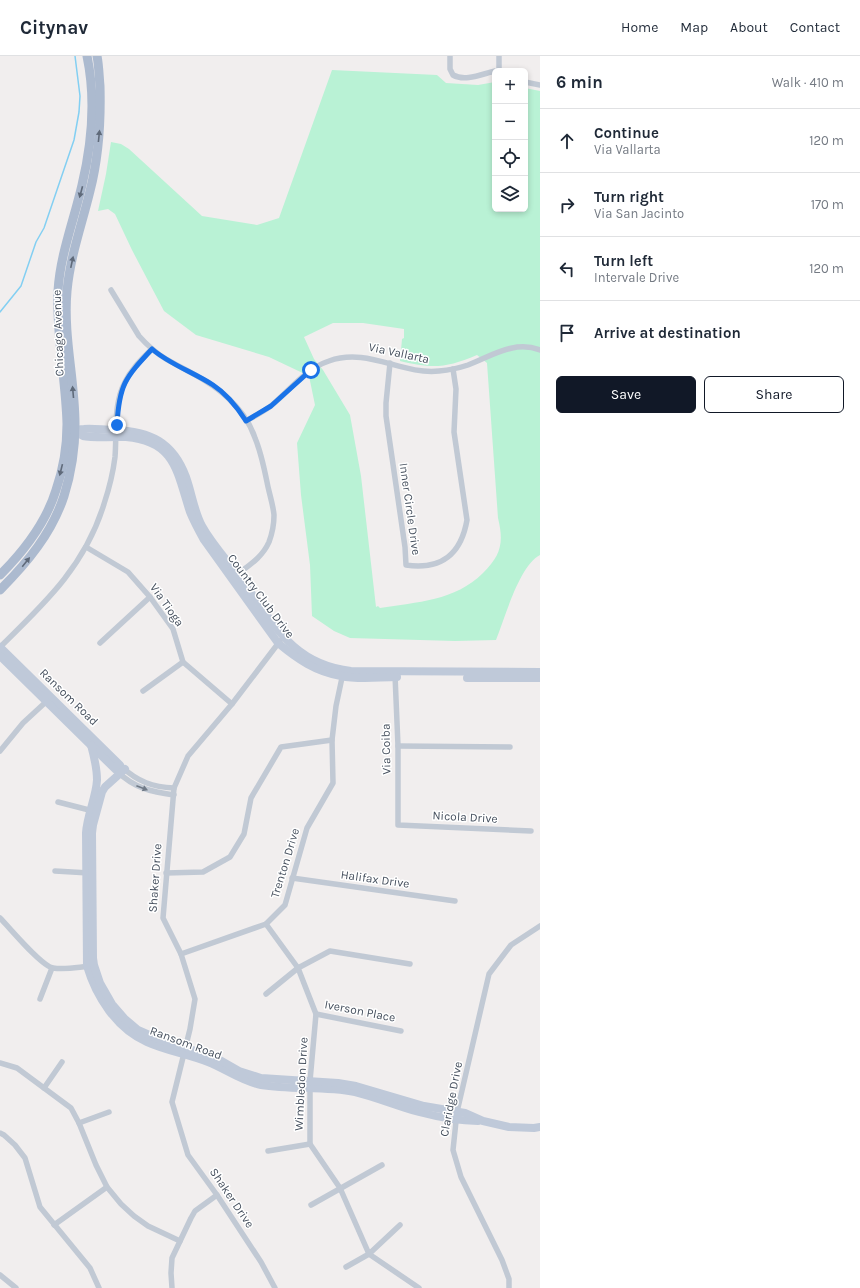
<!DOCTYPE html>
<meta charset="utf-8">
<style>
body{margin:0;font-family:Karla,sans-serif;background:#f6f6f7;color:#1f2937}
.controls{position:absolute;right:12px;top:12px;display:grid;overflow:hidden;border-radius:6px;box-shadow:0 2px 6px #0003}
.controls button{width:36px;height:36px;display:grid;place-items:center;padding:0;border:0;border-bottom:1px solid #e0e1e3;background:#fff;color:#1f2937;font:20px sans-serif}
.stop{position:absolute;width:12px;height:12px;margin:-9px;border:3px solid #1a73e8;border-radius:50%;background:#fff}
.stop.end{background:#1a73e8;border-color:#fff;box-shadow:0 1px 4px #0008}
.list{margin:0;padding:0;list-style:none}
h2{display:flex;justify-content:space-between;align-items:center;height:52px;margin:0;padding:0 16px;font-size:17px}
h2 small{font-size:13px;font-weight:400;color:#747a83}
.list li{display:grid;grid-template-columns:26px 1fr auto;gap:12px;align-items:center;box-sizing:border-box;height:64px;padding:0 16px;border-top:1px solid #e0e1e3}
.list b{display:block;font-size:15px;white-space:nowrap}
.list p{margin:0;font-size:13px;white-space:nowrap;color:#747a83}
.list em{font-size:13px;font-style:normal;color:#747a83}
.actions{display:flex;gap:8px;padding:12px 16px}
.actions a{flex:1;padding:9px 0;border:1px solid #111827;border-radius:6px;text-align:center;font-size:14px;color:#111827}
.actions .main{background:#111827;color:#fff}
.icon{flex:none;width:22px;height:22px;fill:none;stroke:currentColor;stroke-width:2;stroke-linecap:round;stroke-linejoin:round}
.map{position:relative;flex:none;width:540px;height:1232px;overflow:hidden}
header{display:flex;align-items:center;gap:24px;box-sizing:border-box;height:56px;padding:0 20px;background:#fff;border-bottom:1px solid #e0e1e3}
header strong{font-size:19px}
nav{display:flex;gap:22px;margin-inline-start:auto;font-size:14px}
main{display:flex}
aside{flex:1;background:#fff}
.map>svg:first-child{display:block}
.green{fill:#b9f2d5;fill-rule:evenodd}
.lines{fill:none;stroke-linecap:round;stroke-linejoin:round}
.stream{stroke:#83cff2;stroke-width:1.5}
.street{stroke:#c1c9d4;stroke-width:5.5}
.secondary{stroke:#bfc9d9;stroke-width:8}
.primary{stroke:#acbacf;stroke-width:9}
.oneway{fill:#5f6a7a}
.oneway2{fill:#707a87}
.route{stroke:#1a73e8;stroke-width:5}
.labels{text-anchor:middle;dominant-baseline:central;stroke-width:3;stroke-linejoin:round;paint-order:stroke}
.street-label{font-size:12px;fill:#454f5d;stroke:#fff}
</style>
<header>
<strong>Citynav</strong>
<nav><a>Home</a><a>Map</a><a>About</a><a>Contact</a></nav>
</header>
<main>
<div class="map">
<svg width="540" height="1232" viewBox="0 0 540 1232">
<rect width="100%" height="100%" fill="#f1eeee"/>
<path class="green" d="M332 14 437 19 446 27 478 29 495 26V153H525V32L540 35V499C519 510 505 562 496 584L455 585 350 582 334 575 312 560 310 509 301 439 297 387 315 349 309 320 269 301 196 279 164 255 132 194 115 158 108 153 98 155 106 118 111 86 121 88 129 93 202 160 257 169 279 162ZM333 267H363L404 273V282L402 283 400 305C433 313 446 312 477 299L487 307 498 462C504 487 501 499 483 517 455 545 417 546 380 552L378 550 376 551 361 420 350 359 323 314 314 303 304 281Z"/>
<g class="lines">
<polyline class="stream" points="0,256 21,230 36,186 44,172 74,84 79,56 80,40 75,0"/>
<g class="street">
<path d="M450 0V13L453 19C465 26 482 18 495 15"/>
<polyline points="499,0 499,15"/>
<polyline points="525,26 540,29"/>
<path d="M111 234 139 280C147 289 156 297 166 303 187 315 210 325 228 342 239 352 250 367 255 382 261 396 264 411 267 426 269 437 273 448 274 459 274 468 272 478 269 486 262 502 248 510 235 520"/>
<path d="M390 307 386 347V360L405 491 406 509C442 514 461 498 467 464L454 376 456 333 453 313"/>
<path d="M246 365C255 360 265 355 272 349 291 333 305 313 329 305 368 291 401 319 439 315 449 314 459 312 468 309 492 300 514 284 540 294"/>
<polyline points="86,491 128,516 150,541 173,573 183,606 232,648"/>
<polyline points="100,587 150,541"/>
<path d="M0 591C45 547 85 510 104 448 109 433 113 417 115 401 117 377 113 348 125 326 131 313 142 303 152 293"/>
<polyline points="395,619 398,690 398,769 531,775"/>
<polyline points="143,635 183,606"/>
<polyline points="398,690 510,691"/>
<polyline points="0,695 23,667 48,644"/>
<path d="M122 711C138 726 153 731 174 732"/>
<path d="M118 716C134 732 152 736 174 739"/>
<polyline points="58,746 93,755"/>
<polyline points="55,815 89,817"/>
<polyline points="166,817 203,816 230,801 244,778 251,742 281,691 332,684"/>
<polyline points="292,822 455,845"/>
<path d="M0 862C10 872 41 910 53 912 66 914 78 911 90 910"/>
<polyline points="266,868 298,912 316,958 310,1025 310,1088 340,1132 369,1198 419,1232"/>
<polyline points="181,898 266,868 285,849 307,772 333,727 332,684 336,650 343,617"/>
<polyline points="266,938 298,912 330,895 410,908"/>
<polyline points="40,943 52,912"/>
<polyline points="316,958 401,975"/>
<polyline points="0,1007 17,1012 71,1052 79,1067 96,1109 107,1131 121,1148 134,1160 148,1170 180,1185"/>
<polyline points="44,1032 62,1006"/>
<polyline points="79,1067 109,1056"/>
<polyline points="0,1077 4,1079 15,1089 25,1102 40,1151 90,1212 99,1232"/>
<polyline points="268,1095 310,1088"/>
<polyline points="311,1149 382,1109"/>
<polyline points="54,1169 107,1131"/>
<polyline points="346,1211 369,1198 400,1169"/>
<polyline points="0,1219 16,1232"/>
<polyline points="172,1232 171,1217 172,1202 191,1162 195,1155 217,1139"/>
<polyline points="275,1232 261,1206 217,1139 188,1099 172,1046 190,973 195,943 181,898 163,862 174,732 188,700 232,648 280,585"/>
<polyline points="509,1232 509,1223 502,1204 461,1121 453,1094 457,1056 489,918 511,889 540,870"/>
</g>
<g class="secondary">
<path d="M69 375C74 375 79 373 84 373 93 372 104 374 114 374 150 375 173 386 186 421 192 438 194 455 202 470 212 488 226 503 238 519 272 563 289 608 351 615L540 616"/>
<path d="M75 375C77 376 80 379 83 380 91 382 116 381 126 381 176 385 177 417 190 456 194 466 199 475 204 484L278 587C297 603 316 616 341 620 359 624 379 621 397 621"/>
<polyline points="0,591 120,709"/>
<polyline points="0,600 116,714"/>
<polyline points="467,622 540,622"/>
<path d="M91 689C94 700 97 712 97 724 96 742 87 759 86 777L87 910C96 941 117 973 147 986 167 995 188 998 208 1006 226 1013 241 1025 261 1029 292 1034 324 1030 355 1036 376 1041 397 1050 419 1056 438 1061 459 1065 478 1065"/>
<polyline points="125,713 105,731 102,736 93,769 92,777 93,902 94,909 100,927 112,948 125,963 138,974 163,985 209,999 218,1003 239,1015 261,1022 338,1027 356,1030 424,1050 465,1057 483,1065 509,1071 534,1072 540,1071"/>
</g>
<g class="primary">
<path d="M0 519C24 495 46 467 56 434 63 414 67 390 67 368 66 324 56 280 58 235 60 199 74 164 82 129 92 87 96 43 87 0"/>
<path d="M0 534C27 507 52 477 64 440 71 418 75 392 75 368 75 324 63 280 67 235 70 201 82 168 90 135 99 100 101 66 100 30 99 20 99 10 97 0"/>
</g>
</g>
<defs><path id="oneway-solid" d="M-6-.8H1V-3.2L6.5 0L1 3.2V.8H-6Z"/></defs>
<g class="oneway">
<use href="#oneway-solid" transform="translate(99 80) rotate(-84)"/>
<use href="#oneway-solid" transform="translate(81 136) rotate(105)"/>
<use href="#oneway-solid" transform="translate(72 206) rotate(-78)"/>
<use href="#oneway-solid" transform="translate(73 336) rotate(-95)"/>
<use href="#oneway-solid" transform="translate(61 414) rotate(104)"/>
<use href="#oneway-solid" transform="translate(26 506) rotate(-51)"/>
</g>
<use class="oneway2" href="#oneway-solid" transform="translate(142 732) rotate(21)"/>
<g class="lines">
<path class="route" d="M117 369C119 329 125 322 152 293 169 308 193 316 213 329 227 338 237 351 246 365L271 350 311 314"/>
</g>
<g class="labels">
<g class="street-label">
<text transform="translate(58 277) rotate(-92)">Chicago Avenue</text>
<text transform="translate(399 297) rotate(12)">Via Vallarta</text>
<text transform="translate(410 453) rotate(82)">Inner Circle Drive</text>
<text transform="translate(261 540) rotate(53)">Country Club Drive</text>
<text transform="translate(167 549) rotate(55)">Via Tioga</text>
<text transform="translate(69 641) rotate(44)">Ransom Road</text>
<text transform="translate(386 693) rotate(-91)">Via Coiba</text>
<text transform="translate(465 761) rotate(3)">Nicola Drive</text>
<text transform="translate(285 807) rotate(-73)">Trenton Drive</text>
<text transform="translate(155 822) rotate(-86)">Shaker Drive</text>
<text transform="translate(375 823) rotate(8)">Halifax Drive</text>
<text transform="translate(360 955) rotate(11)">Iverson Place</text>
<text transform="translate(186 987) rotate(20)">Ransom Road</text>
<text transform="translate(301 1028) rotate(-87)">Wimbledon Drive</text>
<text transform="translate(451 1043) rotate(-79)">Claridge Drive</text>
<text transform="translate(232 1142) rotate(56)">Shaker Drive</text>
</g>
</g>
</svg>
<div class="controls">
<button>+</button>
<button>−</button>
<button><svg class="icon" aria-label="locate" viewBox="0 0 24 24"><circle cx="12" cy="12" r="6"/><path d="M12 2v4M12 18v4M2 12h4M18 12h4"/></svg></button>
<button><svg class="icon" aria-label="layers" viewBox="0 0 24 24"><path d="M12 4l9 5-9 5-9-5zM3 14l9 5 9-5"/></svg></button>
</div>
<div class="stop" style="left:311px;top:314px"></div>
<div class="stop end" style="left:117px;top:369px"></div>
</div>
<aside>
<h2>6 min<small>Walk · 410 m</small></h2>
<ul class="list">
<li><svg class="icon" aria-label="ahead" viewBox="0 0 24 24"><path d="M12 20V5M6 11l6-6 6 6"/></svg><div><b>Continue</b><p>Via Vallarta</p></div><em>120 m</em></li>
<li><svg class="icon" aria-label="right" viewBox="0 0 24 24"><path d="M7 20v-9h11M14 6l5 5-5 5"/></svg><div><b>Turn right</b><p>Via San Jacinto</p></div><em>170 m</em></li>
<li><svg class="icon" aria-label="left" viewBox="0 0 24 24"><path d="M17 20v-9H6M10 6l-5 5 5 5"/></svg><div><b>Turn left</b><p>Intervale Drive</p></div><em>120 m</em></li>
<li><svg class="icon" aria-label="arrive" viewBox="0 0 24 24"><path d="M6 21V4h12l-3 4 3 4H6"/></svg><div><b>Arrive at destination</b></div></li>
</ul>
<div class="actions"><a class="main">Save</a><a>Share</a></div>
</aside>
</main>
